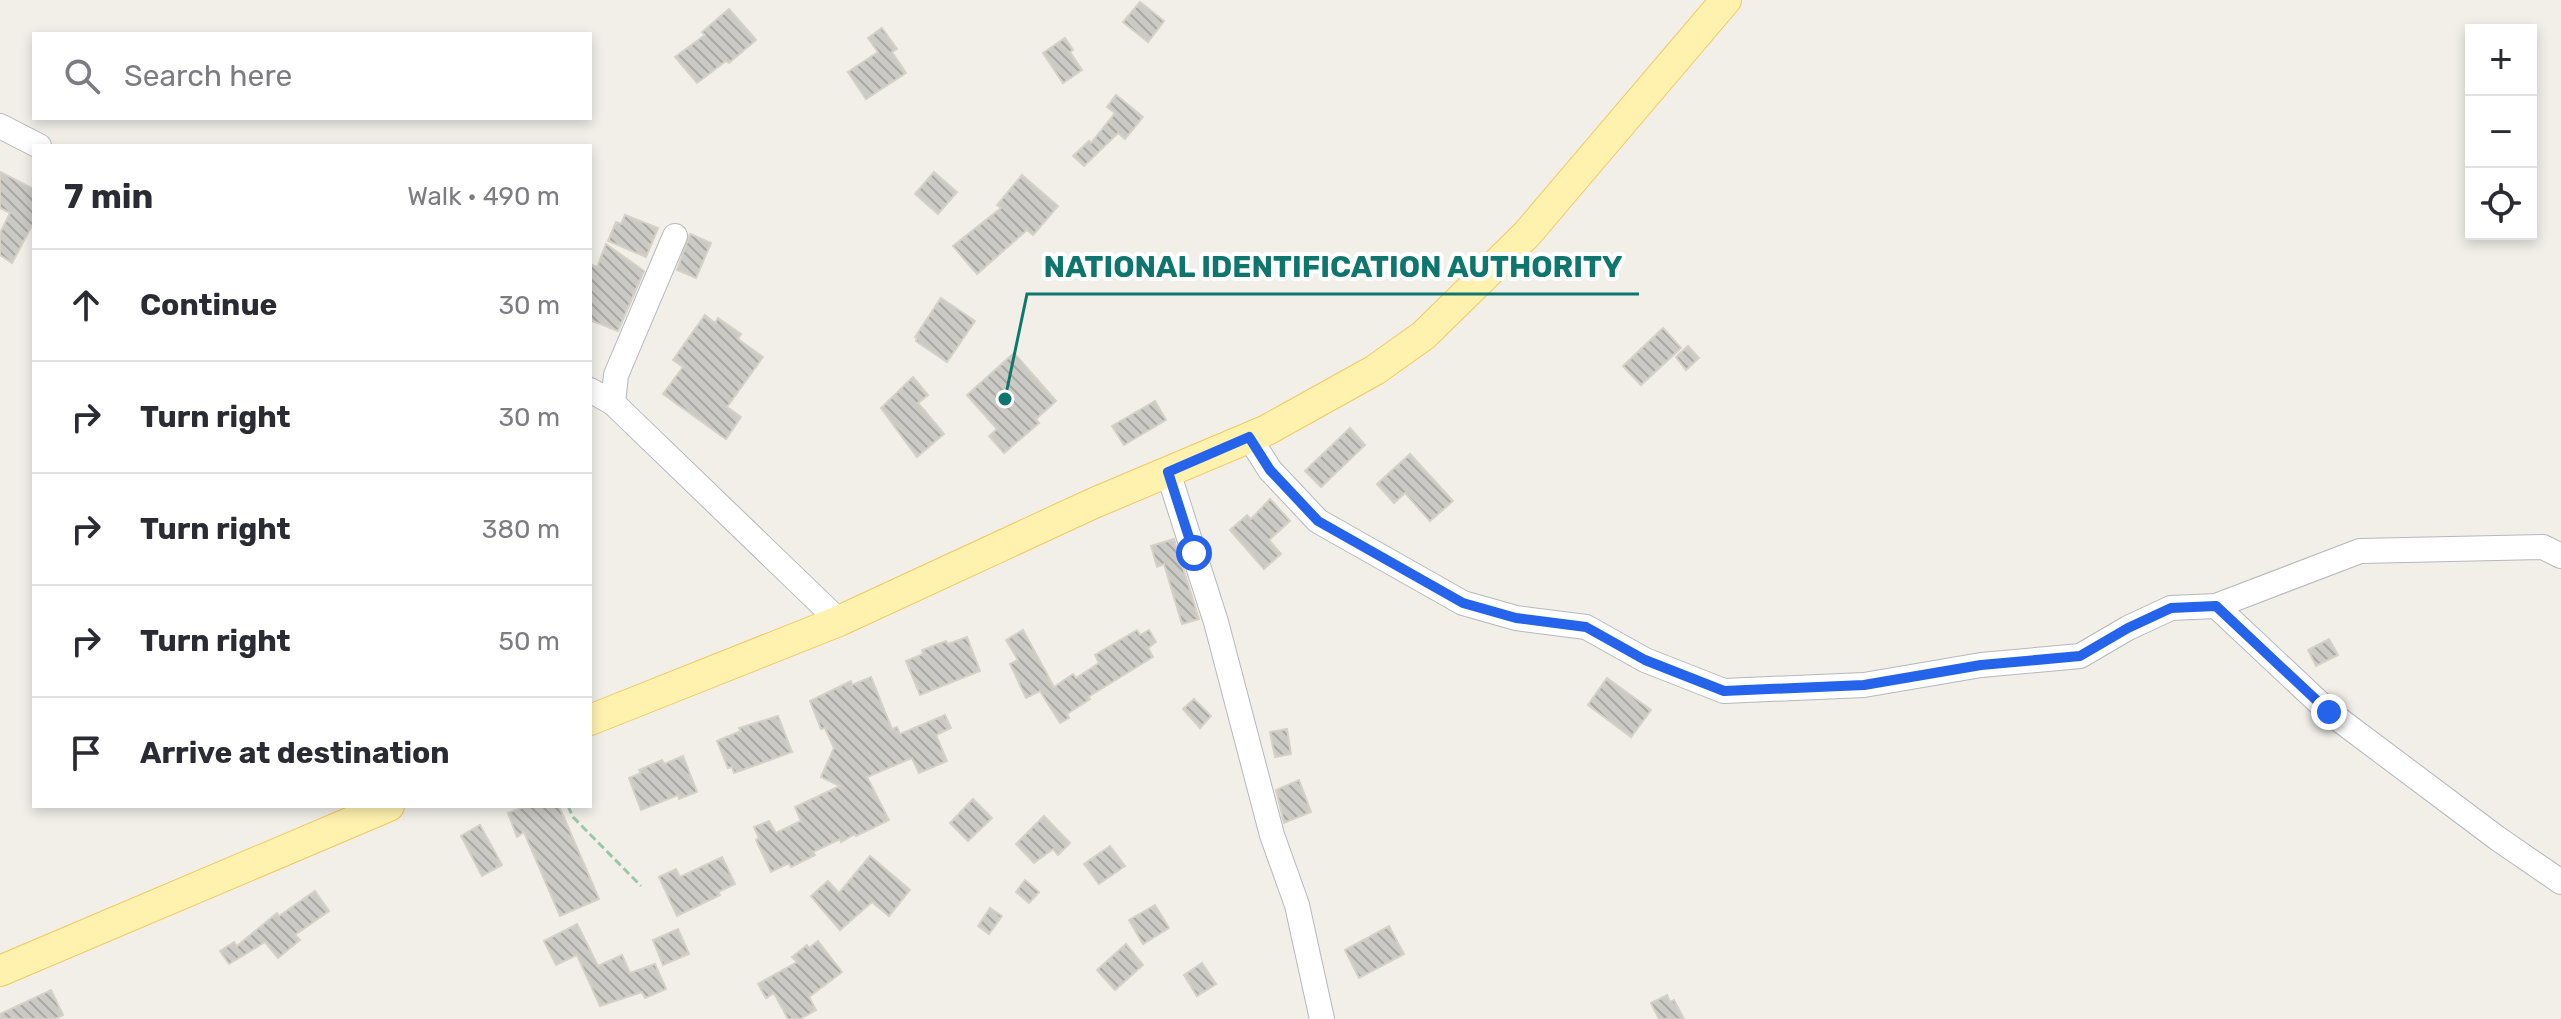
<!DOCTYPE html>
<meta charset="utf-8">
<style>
body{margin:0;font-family:Rubik,sans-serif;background:#f2f2f3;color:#2b2b33}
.controls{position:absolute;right:24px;top:24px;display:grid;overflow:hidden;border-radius:0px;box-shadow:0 4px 12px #0003}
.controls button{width:72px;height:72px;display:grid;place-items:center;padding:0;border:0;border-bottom:2px solid #e1e1e2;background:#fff;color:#2b2b33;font:40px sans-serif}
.stop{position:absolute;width:24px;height:24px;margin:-18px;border:6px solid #2563eb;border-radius:50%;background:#fff}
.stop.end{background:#2563eb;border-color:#fff;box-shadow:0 2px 8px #0008}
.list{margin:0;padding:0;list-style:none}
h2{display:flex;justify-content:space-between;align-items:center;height:104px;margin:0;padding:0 32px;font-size:34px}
h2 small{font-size:26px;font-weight:400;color:#7c7c81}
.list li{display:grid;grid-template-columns:52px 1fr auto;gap:24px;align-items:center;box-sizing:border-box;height:112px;padding:0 32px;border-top:2px solid #e1e1e2}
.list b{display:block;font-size:30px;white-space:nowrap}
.list em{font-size:26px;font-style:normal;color:#7c7c81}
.icon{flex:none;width:44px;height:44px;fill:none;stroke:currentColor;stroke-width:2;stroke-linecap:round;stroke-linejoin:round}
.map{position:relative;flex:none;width:2561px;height:1019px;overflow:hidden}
.search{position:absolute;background:#fff;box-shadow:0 4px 12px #0003;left:32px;top:32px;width:560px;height:88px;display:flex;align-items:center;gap:20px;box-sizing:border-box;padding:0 28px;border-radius:0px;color:#7c7c81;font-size:30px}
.panel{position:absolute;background:#fff;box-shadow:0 4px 12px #0003;left:32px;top:144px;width:560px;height:664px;border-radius:0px}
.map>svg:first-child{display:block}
.building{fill:url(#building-back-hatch);stroke:#d6d1c6;stroke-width:2}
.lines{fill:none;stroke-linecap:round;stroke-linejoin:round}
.minor-casing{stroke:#b5b8bc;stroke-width:26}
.major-casing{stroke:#f2c960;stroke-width:32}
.path{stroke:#9cc7a9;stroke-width:3;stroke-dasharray:8 4;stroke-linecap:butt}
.minor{stroke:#fff;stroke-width:24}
.major{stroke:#fff2af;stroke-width:30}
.route{stroke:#2563eb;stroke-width:10}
.leader{fill:none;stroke:#0f766e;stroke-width:3}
.callout-dot{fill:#0f766e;stroke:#fff;stroke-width:3}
.callout-label{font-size:30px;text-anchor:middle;font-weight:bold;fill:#0f766e;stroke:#fff;stroke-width:8;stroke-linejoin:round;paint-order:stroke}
</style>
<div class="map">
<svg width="2561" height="1019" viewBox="0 0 2561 1019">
<defs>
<pattern id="building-back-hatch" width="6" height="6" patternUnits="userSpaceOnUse" patternTransform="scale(2)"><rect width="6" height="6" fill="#cccac5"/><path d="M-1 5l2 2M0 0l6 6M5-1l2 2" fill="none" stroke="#a9a8a4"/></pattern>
</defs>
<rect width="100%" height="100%" fill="#f1efe8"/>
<g class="building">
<polygon points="1140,2 1164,21 1148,42 1123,22"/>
<polygon points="729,9 756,40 729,63 726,61 697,83 675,57 705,35 702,32"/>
<polygon points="882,28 897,49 892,52 906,73 866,99 848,72 878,52 868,38"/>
<polygon points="1065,38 1073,50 1070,52 1082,70 1063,83 1043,53"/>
<polygon points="1116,95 1143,117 1125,139 1118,133 1084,166 1073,156 1089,141 1091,143 1115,113 1107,107"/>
<polygon points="0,172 34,189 34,222 12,263 0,255 0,233 10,213 0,208"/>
<polygon points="934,172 957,192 938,214 915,194"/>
<polygon points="1022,175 1058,206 1033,235 1027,230 977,274 953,246 1001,208 997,205"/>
<polygon points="625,215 658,228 646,257 608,241 616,222 621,224"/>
<polygon points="690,234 711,243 696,278 677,270"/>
<polygon points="606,244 644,271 618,331 590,320 590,264 597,267"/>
<polygon points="941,298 975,321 947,362 916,341 917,338 915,337"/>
<polygon points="705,315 715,323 718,318 741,334 738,339 763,357 727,407 741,417 726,439 663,394 683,367 673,360"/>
<polygon points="1663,328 1681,348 1641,385 1623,366"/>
<polygon points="1688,346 1699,358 1686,370 1676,357"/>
<polygon points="1014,353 1056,401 1036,419 1039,423 1004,453 989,436 997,429 967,395"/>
<polygon points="913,377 928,395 918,403 944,434 917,457 881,408"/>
<polygon points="1155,401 1166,420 1124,445 1112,426"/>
<polygon points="1350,428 1365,445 1321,487 1305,471"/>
<polygon points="1410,454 1453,501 1430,521 1405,493 1394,503 1377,484"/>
<polygon points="1270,499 1290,521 1269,540 1281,554 1264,569 1230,530 1247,515 1251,519"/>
<polygon points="1174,539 1199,619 1182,624 1164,564 1157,567 1151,546"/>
<polygon points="1023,630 1054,687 1073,674 1076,678 1099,663 1095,655 1137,630 1140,635 1149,630 1156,642 1148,648 1153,657 1088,697 1090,699 1067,714 1069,718 1060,723 1040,691 1026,698 1010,664 1018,660 1006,640"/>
<polygon points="967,637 980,671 920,695 906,661 923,654 922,650 946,641 948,644"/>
<polygon points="2329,639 2338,655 2316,666 2308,650"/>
<polygon points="871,677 892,729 897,727 900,734 945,715 951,728 936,735 947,761 919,773 912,758 867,777 889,820 856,836 855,834 841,842 840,839 813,852 815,855 791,867 789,863 771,872 756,840 759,838 754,827 769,821 776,833 801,821 795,807 840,786 821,777 834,748 825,728 821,729 810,701 851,681 852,685"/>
<polygon points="1607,678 1651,710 1631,737 1588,705"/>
<polygon points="1194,699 1211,716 1200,728 1183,709"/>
<polygon points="778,716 792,752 734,773 732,767 728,768 717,741 741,731 739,728"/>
<polygon points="1287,729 1291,754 1275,757 1270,732"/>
<polygon points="683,756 697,792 679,799 678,795 641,810 629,778 641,773 639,770 662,760 664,764"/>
<polygon points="1299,780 1311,812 1284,823 1276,790"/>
<polygon points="973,799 992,818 968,841 950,823"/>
<polygon points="526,806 559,806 599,899 560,916 524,832 517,837 508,813"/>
<polygon points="1044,816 1070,843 1058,855 1053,849 1034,863 1016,844"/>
<polygon points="480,825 502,865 482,876 461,836"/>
<polygon points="1110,846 1125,866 1099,884 1084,864"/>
<polygon points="870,856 910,890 889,916 872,902 840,930 811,896 828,881 839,893"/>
<polygon points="722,857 735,884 718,892 720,895 677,916 659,877 676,869 680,877"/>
<polygon points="1025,880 1039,892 1029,903 1016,892"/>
<polygon points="315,891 329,911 295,935 300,940 278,958 265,942 229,964 220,951 234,942 237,946 277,913 279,916"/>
<polygon points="1155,905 1169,928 1143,944 1129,920"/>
<polygon points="990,908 1002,916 989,934 978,926"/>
<polygon points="577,924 598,966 622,955 630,973 655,964 666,989 645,998 642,992 600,1006 577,955 556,965 544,941"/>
<polygon points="1389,926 1404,954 1359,978 1345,950"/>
<polygon points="678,929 689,954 663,965 653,940"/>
<polygon points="818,941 842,972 809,997 816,1010 800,1019 788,1019 774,993 766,998 758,984 797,962 792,957 807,945 809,948"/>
<polygon points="1126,944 1143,965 1115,990 1097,970"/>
<polygon points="1202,963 1216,984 1197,996 1184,975"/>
<polygon points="51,990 63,1015 55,1019 0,1019 0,1014"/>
<polygon points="1667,995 1670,1002 1674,1000 1684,1019 1659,1019 1651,1003"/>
</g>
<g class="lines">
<defs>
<g id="minor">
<polyline points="0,126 39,146"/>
<polyline points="675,236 616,375 613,403 839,621"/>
<polyline points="590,390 613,403"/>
<polyline points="1249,437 1270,470 1318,521 1463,603 1516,618 1586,627 1645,660 1724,691 1864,685 1981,665 2080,656 2128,628 2171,608 2216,606 2329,712 2497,838 2561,882"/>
<polyline points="1168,472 1216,622 1272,835 1297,905 1322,1019"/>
<polyline points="2216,606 2360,551 2543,547 2561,556"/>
</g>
<g id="major">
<polyline points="590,720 839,621 1094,503 1267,430 1375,370 1424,335 1527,234 1726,0"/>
<polyline points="0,971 389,806"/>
</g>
</defs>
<use href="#minor" class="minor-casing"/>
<use href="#major" class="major-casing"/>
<polyline class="path" points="568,806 573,817 641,886"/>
<use href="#minor" class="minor"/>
<use href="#major" class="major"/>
</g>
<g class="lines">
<polyline class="route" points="1194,553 1168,472 1249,437 1270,470 1318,521 1463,603 1516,618 1586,627 1645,660 1724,691 1864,685 1981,665 2080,656 2128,628 2171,608 2216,606 2329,712"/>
</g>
<path class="leader" d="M1005 399L1027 294H1639"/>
<circle class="callout-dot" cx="1005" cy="399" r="8"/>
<g class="callout-label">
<text x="1333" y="277">NATIONAL IDENTIFICATION AUTHORITY</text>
</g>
</svg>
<div class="controls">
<button>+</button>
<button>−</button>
<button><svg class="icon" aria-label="locate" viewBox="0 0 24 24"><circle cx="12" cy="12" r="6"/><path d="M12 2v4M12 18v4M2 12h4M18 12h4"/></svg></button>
</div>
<div class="stop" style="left:1194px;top:553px"></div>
<div class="stop end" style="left:2329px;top:712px"></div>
<div class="search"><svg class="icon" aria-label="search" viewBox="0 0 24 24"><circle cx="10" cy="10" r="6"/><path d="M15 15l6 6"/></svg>Search here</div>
<section class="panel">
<h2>7 min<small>Walk · 490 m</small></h2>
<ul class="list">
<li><svg class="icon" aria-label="ahead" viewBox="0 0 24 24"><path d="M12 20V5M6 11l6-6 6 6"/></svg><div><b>Continue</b></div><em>30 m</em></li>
<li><svg class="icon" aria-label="right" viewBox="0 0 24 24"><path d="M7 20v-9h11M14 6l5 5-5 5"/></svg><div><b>Turn right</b></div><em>30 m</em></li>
<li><svg class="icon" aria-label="right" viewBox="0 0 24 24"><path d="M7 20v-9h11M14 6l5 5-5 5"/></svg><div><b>Turn right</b></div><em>380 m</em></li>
<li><svg class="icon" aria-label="right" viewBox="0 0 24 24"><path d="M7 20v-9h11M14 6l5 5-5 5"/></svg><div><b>Turn right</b></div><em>50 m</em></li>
<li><svg class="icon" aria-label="arrive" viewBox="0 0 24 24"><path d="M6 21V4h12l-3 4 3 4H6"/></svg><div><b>Arrive at destination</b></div></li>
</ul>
</section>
</div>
